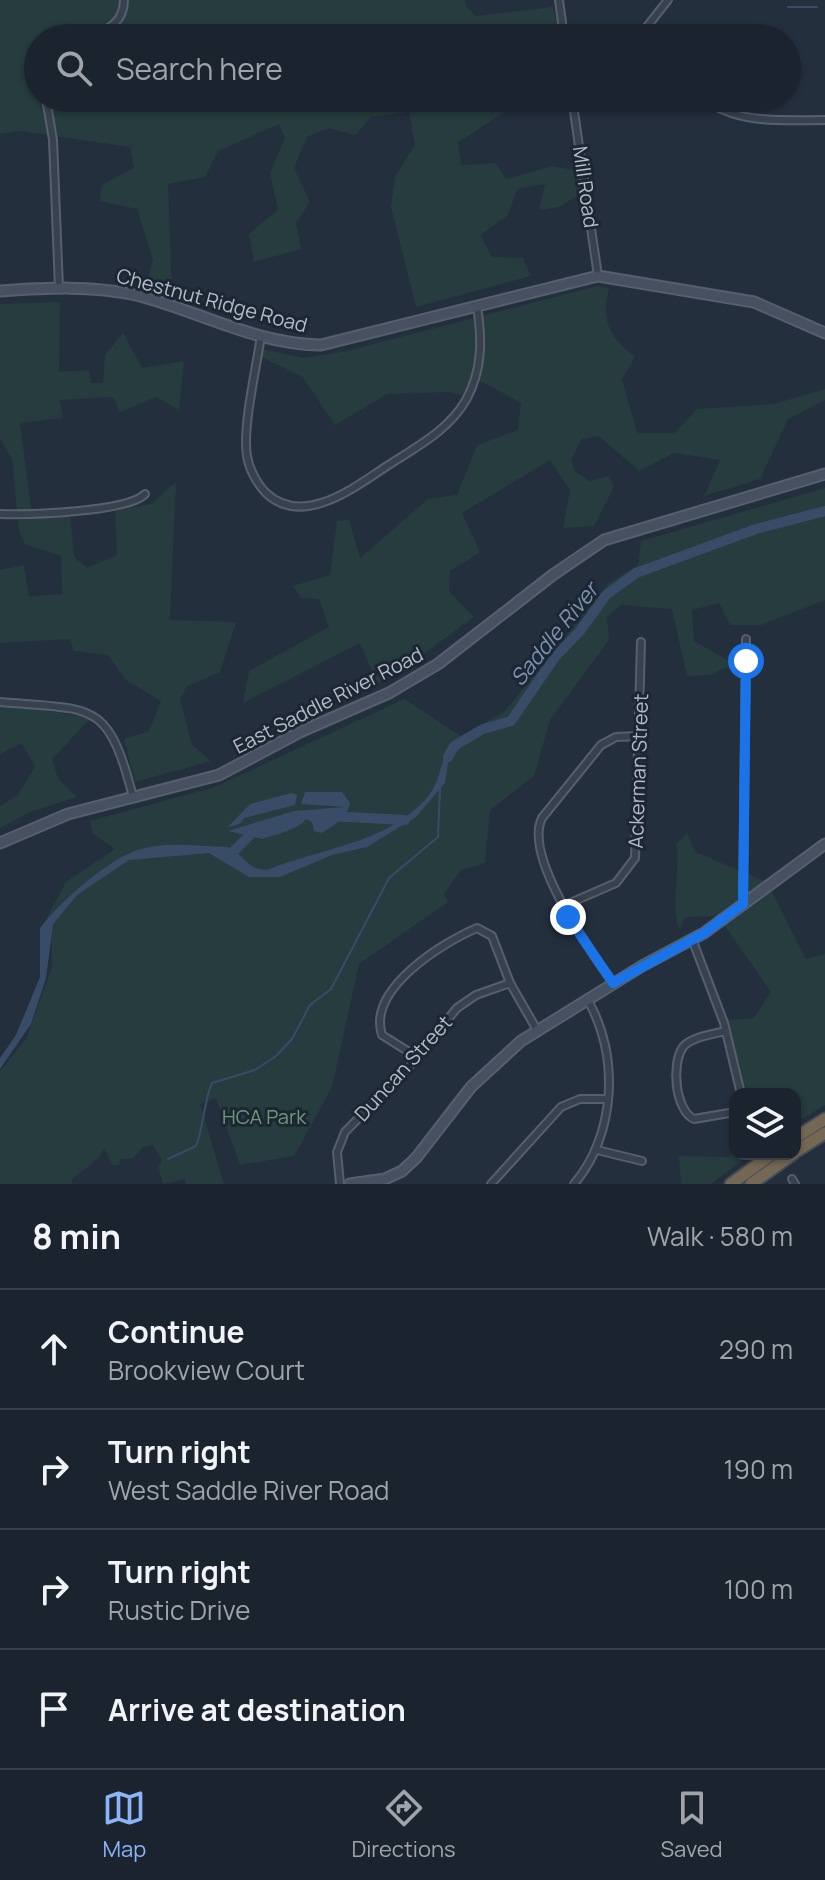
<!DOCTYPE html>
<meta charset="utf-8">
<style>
body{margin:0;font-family:Manrope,sans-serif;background:#282f3a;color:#f1f3f6}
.controls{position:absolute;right:24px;bottom:24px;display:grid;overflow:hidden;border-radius:16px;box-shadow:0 2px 6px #0004}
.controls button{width:72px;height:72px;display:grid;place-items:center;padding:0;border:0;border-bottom:2px solid #39404a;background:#1b232e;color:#f1f3f6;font:40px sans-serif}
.stop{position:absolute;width:24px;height:24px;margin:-18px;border:6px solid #1a73e8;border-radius:50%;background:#fff}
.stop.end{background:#1a73e8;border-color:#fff;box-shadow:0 2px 8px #0008}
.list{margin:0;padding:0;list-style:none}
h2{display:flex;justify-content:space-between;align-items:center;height:104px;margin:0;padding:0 32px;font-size:34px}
h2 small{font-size:26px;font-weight:400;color:#a0a4aa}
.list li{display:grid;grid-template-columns:52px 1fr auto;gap:24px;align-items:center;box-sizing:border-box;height:120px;padding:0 32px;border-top:2px solid #39404a}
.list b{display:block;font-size:30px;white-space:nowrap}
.list p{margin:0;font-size:26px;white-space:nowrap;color:#a0a4aa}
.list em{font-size:26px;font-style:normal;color:#a0a4aa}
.icon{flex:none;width:44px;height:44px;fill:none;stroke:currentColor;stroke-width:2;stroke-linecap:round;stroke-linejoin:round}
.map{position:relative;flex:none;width:825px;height:1184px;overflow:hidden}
.search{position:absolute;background:#1b232e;box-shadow:0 2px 6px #0004;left:24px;right:24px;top:24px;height:88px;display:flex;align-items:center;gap:20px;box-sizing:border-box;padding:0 28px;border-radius:44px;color:#a0a4aa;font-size:30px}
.sheet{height:584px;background:#1b232e}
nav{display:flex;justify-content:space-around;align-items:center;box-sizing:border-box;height:112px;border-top:2px solid #39404a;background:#1b232e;font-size:22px;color:#a0a4aa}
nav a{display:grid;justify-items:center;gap:4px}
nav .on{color:#8ab4f8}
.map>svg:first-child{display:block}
.green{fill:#263c3f}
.water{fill:#394c67}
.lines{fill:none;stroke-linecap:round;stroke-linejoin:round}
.stream{stroke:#394c67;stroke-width:2}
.river{stroke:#394c67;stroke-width:10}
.street-casing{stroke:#565f6c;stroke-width:10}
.secondary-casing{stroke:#565f6c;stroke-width:13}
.highway-casing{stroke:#434c59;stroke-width:15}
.street{stroke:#38414e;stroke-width:6}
.secondary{stroke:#465061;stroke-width:9}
.highway{stroke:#746855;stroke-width:11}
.route{stroke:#1a73e8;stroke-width:10}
.labels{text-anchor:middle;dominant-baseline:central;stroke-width:6;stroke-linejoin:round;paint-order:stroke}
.street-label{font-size:20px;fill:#b4bcc9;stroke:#1d2633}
.park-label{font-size:20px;fill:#6b9a76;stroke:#1d2633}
.water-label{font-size:22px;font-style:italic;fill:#7c92b1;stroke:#1d2633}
</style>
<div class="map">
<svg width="825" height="1184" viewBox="0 0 825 1184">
<rect width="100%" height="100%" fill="#242f3e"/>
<g class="green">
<polygon points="0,0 465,0 466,7 476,16 553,7 558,30 512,38 38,38 38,98 572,98 574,109 516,105 458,142 461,165 496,163 506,179 552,166 584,172 586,190 559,207 539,210 545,184 517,189 508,215 480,235 492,257 523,258 531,276 416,307 391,207 395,177 415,145 409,112 371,117 355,135 328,128 307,137 294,168 310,202 296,222 301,249 254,262 249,234 278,210 270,173 285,138 279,124 218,151 205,177 168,184 172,295 146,287 153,259 137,209 100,201 102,185 134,168 130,147 19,131 0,134"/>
<path d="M598 286 609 288C601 321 609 337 635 357L622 379 637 433H675L697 409 774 404 825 389V400L788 419 760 479 704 496 720 460 674 453 639 471 599 436 582 439 571 459 575 471 590 481 609 476 614 487 594 526 563 528 570 490 550 460 462 513 480 552 450 571 449 591 474 617 392 677 377 683 360 643 243 703 249 671 329 627 319 599 301 598 293 586 330 575 337 521 349 520 360 558 428 499 457 495 477 445 518 430 521 403 473 377 462 396 450 392 387 394 335 425 303 377 255 354 257 348 304 358 347 351Z"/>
<polygon points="60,302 59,372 89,370 91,383 103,383 105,355 123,333 142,368 184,361 179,410 156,397 120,412 113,397 60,400 63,418 20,423 32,516 70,513 74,557 87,568 117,555 115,511 151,504 176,482 170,620 236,622 220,672 187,686 180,699 192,745 211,761 135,782 124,739 149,731 161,701 126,680 108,655 74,651 70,639 0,643 0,570 24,565 29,596 62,594 61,556 25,544 19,531 12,459 0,438 0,304"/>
<polygon points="825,488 825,600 761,625 730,625 719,603 692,610 694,641 734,664 710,675 687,676 672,609 621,605 607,617 609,640 550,720 534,776 490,810 485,863 461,870 444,894 448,902 359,964 332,1087 294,1156 240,1165 216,1098 200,1104 224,1184 186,1184 185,1179 163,1184 158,1166 162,1161 153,1145 143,1147 133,1158 120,1159 119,1165 112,1165 104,1148 99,1158 72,1179 72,1184 0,1184 0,1071 26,1039 52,967 51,924 44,923 66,882 115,849 92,833 90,821 215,787 404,699 461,736 504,712 609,583 638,565 641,541"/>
<polygon points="0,703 91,718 52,759 58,779 77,797 30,812 0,828 0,806 18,795 35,767 22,743 0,754"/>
<path d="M687 833 695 852 767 882 806 959 825 954V1105L795 1123V1094H743L727 1020 754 1018 771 992 718 916 685 917 679 929C670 900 681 874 676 844Z"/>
<polygon points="735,1151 750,1154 711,1184 681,1184 679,1156 729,1157"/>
</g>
<g class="water">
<path d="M452 745 460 748 448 763 445 783 416 817 367 847 332 855 280 877H249L209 853 129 860 77 895 53 924 46 978 31 1024 0 1069V1058L16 1035 40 977V928C60 902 110 857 141 849 169 841 200 847 228 847 245 855 247 870 267 870 321 848 384 844 425 800 444 779 438 759 452 745Z"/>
<path d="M305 792H342L350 803C347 818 334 826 321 833L314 831 312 822 306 819C299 830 275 834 263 839L228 831 294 811 345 807 301 804Z"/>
<polygon points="291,793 297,795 295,805 244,818 240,824 228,827 250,804"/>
</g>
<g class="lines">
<g class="stream">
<polyline points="788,7 817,7"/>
<path d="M168 1159 196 1146C204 1126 203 1104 212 1083L255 1070 276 1056 292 1039 310 1005 331 989 389 878 438 837 440 788"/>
</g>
<g class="river">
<polyline points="448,757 454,746 483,729 511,721 555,657 580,631 606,595 636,573 756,529 825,511"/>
<polyline points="330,816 405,820"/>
<polyline points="223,852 231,854 256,829"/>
</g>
<defs>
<g id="street">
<polyline points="559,0 564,38"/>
<polyline points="563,32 603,30 632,38"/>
<path d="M62 38C88 34 123 35 124 0"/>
<polyline points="638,38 668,0"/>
<polyline points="46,98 53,140 59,288"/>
<polyline points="572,98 598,276"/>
<path d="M703 98C736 125 785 120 825 120"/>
<path d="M261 335C257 366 242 427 247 456 249 469 257 484 266 493 303 528 355 487 387 466 416 447 448 431 466 400 483 369 482 339 477 306"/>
<path d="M0 514C27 515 128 512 145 494"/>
<path d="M0 702C93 710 108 699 133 797"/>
<polyline points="743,904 746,639"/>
<polyline points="563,906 616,883 635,858 641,642"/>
<polyline points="692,939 724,1023 741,1094"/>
<path d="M613 983C590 950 523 857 542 818L601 745 616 737 640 736"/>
<path d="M726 1031C714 1034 691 1037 683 1047 671 1064 675 1110 694 1119L735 1112"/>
<path d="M417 1057 382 1035C367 989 442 943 477 928L492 936 510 983 537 1030"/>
<polyline points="597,1150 642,1161"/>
<polyline points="792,1179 795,1184"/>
<polyline points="340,1184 337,1152 345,1132 408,1068 457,1008 476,995 510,983"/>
<polyline points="491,1184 561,1107 580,1099 608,1099"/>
<path d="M574 1184C616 1135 620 1054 587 999"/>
</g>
<g id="secondary">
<path d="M0 291C46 288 91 285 136 295 196 310 258 345 321 345L598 276 754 302 825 333"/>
<polyline points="0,843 68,814 219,775 300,732 389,693 438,664 554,574 604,540 825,474"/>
<polyline points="350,1184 385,1179 402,1171 416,1158 471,1087 521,1041 642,966 704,933 825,844"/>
</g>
<g id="highway">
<polyline points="795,1138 825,1119"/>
<polyline points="795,1152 825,1133"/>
<polyline points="731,1184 772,1154"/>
<polyline points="751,1184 793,1154"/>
</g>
</defs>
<use href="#street" class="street-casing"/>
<use href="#secondary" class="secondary-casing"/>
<use href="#highway" class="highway-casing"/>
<use href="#street" class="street"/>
<use href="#secondary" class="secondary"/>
<use href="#highway" class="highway"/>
</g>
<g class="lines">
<polyline class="route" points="568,917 613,983 704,933 743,904 746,661"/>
</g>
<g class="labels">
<g class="street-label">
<text transform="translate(586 187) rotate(82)">Mill Road</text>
<text transform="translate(212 300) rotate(15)">Chestnut Ridge Road</text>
<text transform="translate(328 700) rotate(-27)">East Saddle River Road</text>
<text transform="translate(638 771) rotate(-88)">Ackerman Street</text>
<text transform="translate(403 1068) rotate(-48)">Duncan Street</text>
</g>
<g class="park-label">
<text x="264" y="1116">HCA Park</text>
</g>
<g class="water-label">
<text transform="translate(554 634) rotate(-51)">Saddle River</text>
</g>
</g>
</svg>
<div class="controls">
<button><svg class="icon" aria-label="layers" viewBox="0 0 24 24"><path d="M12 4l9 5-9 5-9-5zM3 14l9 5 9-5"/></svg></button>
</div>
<div class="stop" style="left:746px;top:661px"></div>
<div class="stop end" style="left:568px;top:917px"></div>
<div class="search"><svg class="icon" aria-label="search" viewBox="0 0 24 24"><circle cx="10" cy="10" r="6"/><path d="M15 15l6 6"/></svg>Search here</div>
</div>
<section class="sheet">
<h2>8 min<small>Walk · 580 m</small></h2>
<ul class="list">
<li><svg class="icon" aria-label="ahead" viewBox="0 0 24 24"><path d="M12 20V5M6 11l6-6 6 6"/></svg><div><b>Continue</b><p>Brookview Court</p></div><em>290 m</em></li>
<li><svg class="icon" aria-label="right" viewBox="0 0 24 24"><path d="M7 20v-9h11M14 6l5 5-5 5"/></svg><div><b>Turn right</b><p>West Saddle River Road</p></div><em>190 m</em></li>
<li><svg class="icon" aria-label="right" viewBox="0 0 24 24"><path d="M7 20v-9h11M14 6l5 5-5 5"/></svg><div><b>Turn right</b><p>Rustic Drive</p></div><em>100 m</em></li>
<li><svg class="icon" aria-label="arrive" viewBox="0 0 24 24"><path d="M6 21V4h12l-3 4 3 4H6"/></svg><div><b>Arrive at destination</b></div></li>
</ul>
</section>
<nav>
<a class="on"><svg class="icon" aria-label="map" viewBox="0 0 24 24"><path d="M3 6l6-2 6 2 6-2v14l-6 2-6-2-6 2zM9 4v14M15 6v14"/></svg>Map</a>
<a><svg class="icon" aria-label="directions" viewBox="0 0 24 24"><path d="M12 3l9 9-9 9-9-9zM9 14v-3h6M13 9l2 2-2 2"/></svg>Directions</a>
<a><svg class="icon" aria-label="saved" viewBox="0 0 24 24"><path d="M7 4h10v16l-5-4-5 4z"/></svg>Saved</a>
</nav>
